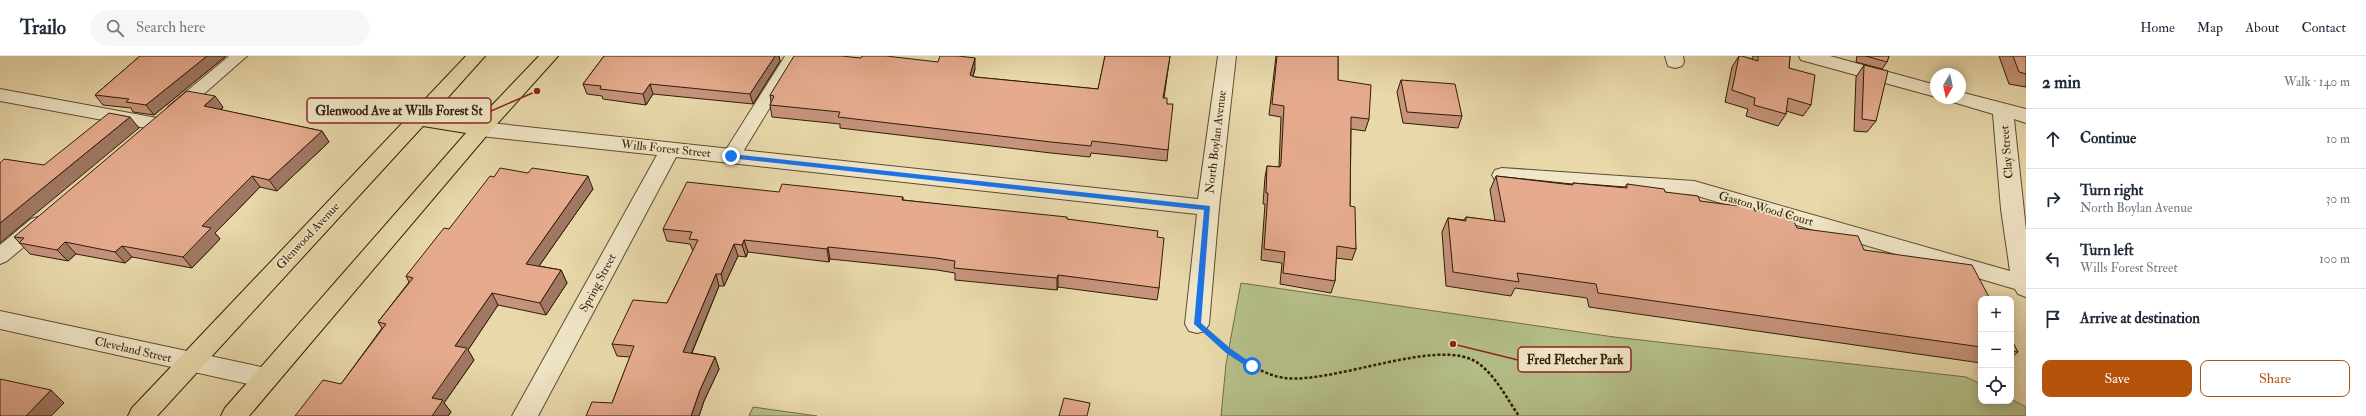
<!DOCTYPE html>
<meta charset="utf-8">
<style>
body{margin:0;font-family:"IM FELL Double Pica",serif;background:#f6f6f7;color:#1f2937}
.controls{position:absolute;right:12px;bottom:12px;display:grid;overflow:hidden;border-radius:8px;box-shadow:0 2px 10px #0003}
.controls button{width:36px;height:36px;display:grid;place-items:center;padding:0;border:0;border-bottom:1px solid #e0e1e3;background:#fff;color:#1f2937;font:20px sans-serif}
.compass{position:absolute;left:1930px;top:12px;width:36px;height:36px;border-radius:50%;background:#fff;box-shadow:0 2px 10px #0003;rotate:189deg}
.stop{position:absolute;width:12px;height:12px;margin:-9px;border:3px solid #1a73e8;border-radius:50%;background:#fff}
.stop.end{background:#1a73e8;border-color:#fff;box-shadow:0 1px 4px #0008}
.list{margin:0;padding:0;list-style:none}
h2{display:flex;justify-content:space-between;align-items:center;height:52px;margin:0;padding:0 16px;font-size:17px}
h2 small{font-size:13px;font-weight:400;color:#747a83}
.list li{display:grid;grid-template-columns:26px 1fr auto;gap:12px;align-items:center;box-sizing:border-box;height:60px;padding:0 16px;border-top:1px solid #e0e1e3}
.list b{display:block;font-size:15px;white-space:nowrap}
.list p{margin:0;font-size:13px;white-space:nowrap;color:#747a83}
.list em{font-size:13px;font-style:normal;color:#747a83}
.actions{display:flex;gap:8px;padding:12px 16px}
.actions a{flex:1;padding:9px 0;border:1px solid #b45309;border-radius:8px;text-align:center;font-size:14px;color:#b45309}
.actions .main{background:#b45309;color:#fff}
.icon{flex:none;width:22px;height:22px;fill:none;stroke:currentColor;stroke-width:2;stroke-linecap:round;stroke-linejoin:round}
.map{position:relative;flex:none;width:2026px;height:360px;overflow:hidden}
header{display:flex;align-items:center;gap:24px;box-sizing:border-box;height:56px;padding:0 20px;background:#fff;border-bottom:1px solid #e0e1e3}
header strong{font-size:19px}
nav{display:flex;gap:22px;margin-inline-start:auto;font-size:14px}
.search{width:280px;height:36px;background:#f6f6f7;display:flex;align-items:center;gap:10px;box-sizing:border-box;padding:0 14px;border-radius:22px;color:#747a83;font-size:15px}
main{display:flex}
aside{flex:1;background:#fff}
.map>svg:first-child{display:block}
.green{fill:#b5bf89;stroke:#726e48}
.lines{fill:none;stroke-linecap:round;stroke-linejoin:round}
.service-casing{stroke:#5d4c2f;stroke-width:2}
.minor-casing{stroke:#5d4c2f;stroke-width:2}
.primary-casing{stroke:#2f1e06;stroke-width:2}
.path{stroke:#2f1e06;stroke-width:2.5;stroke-dasharray:3 2;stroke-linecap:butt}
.service{fill:#f0e6c8;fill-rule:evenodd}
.minor{fill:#f0e6c8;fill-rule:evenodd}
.primary{fill:#e8d8aa;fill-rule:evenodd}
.wall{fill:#c6937b;stroke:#2f1e06}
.shaded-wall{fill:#a17864;stroke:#2f1e06}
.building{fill:#e6ab8f;stroke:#2f1e06}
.route{fill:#1a73e8}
.labels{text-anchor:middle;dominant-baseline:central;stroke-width:3.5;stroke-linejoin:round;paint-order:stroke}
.street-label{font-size:12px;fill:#2f1e06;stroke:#f0e6c8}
.leader{fill:none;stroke:#8f2418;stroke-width:1.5}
.callout-dot{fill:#8f2418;stroke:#f0e6c8;stroke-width:1.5}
.callout{fill:#f0e6c8;stroke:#8f2418;stroke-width:1.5}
.callout-label{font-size:13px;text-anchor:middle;font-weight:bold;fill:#2f1e06}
</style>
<header>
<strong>Trailo</strong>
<div class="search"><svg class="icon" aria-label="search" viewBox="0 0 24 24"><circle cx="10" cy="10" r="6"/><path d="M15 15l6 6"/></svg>Search here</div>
<nav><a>Home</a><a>Map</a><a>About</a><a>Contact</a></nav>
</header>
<main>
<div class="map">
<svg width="2026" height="360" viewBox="0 0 2026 360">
<rect width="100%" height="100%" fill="#e8d8aa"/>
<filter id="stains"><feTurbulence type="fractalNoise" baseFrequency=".005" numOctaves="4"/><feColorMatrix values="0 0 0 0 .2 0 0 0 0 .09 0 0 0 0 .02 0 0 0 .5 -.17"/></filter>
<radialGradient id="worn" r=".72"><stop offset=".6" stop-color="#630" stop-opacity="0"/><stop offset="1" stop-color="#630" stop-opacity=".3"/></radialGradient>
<g class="green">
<polygon points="1241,227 1614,281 1966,321 1981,328 1981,345 2011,343 2026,351 2026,360 1221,360 1226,308"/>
<polygon points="753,351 817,360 749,360"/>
</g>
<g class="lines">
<defs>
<g id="service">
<polygon points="229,0 247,0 181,58 175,60 169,58 166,54 169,50"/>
<polygon points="785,0 801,0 738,104 731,106 724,104 722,100"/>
<polygon points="0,33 157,62 163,64 166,68 163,72 157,74 0,45"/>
<polygon points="38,161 45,163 48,168 45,173 7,205 0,208 0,189 31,163"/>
</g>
<g id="minor">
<polygon points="1218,0 1236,0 1219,152 1209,268 1205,275 1197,277 1189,275 1185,268 1197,158 676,101 538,360 512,360 657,99 481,80 474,78 471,73 474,68 481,66 1198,143"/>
<polygon points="1665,0 1683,0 1684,6 1682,10 1675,12 1668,10"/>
<polygon points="1799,0 1830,0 1936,29 1936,41 1801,4"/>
<polygon points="1960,36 2026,53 2026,67 2014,63 2026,174 2026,241 2018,238 2015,233 1694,139 1502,126 1495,124 1492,119 1495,114 1502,112 1694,125 2010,215 2001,153 1993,58 1953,46 1950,42 1960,42"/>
<polygon points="0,255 266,312 275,315 278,322 275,329 266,332 0,273"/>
</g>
<polygon id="primary" points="466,0 485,0 433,58 476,66 539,0 558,0 488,78 249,360 221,360 225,352 466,77 423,70 157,360 128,360 132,352"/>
</defs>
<use href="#service" class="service-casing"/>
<use href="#minor" class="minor-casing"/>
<use href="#primary" class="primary-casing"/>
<path class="path" d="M1219 287C1239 301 1261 319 1285 322 1335 328 1440 280 1478 307 1496 320 1507 343 1519 360"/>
<use href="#service" class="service"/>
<use href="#minor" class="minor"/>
<use href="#primary" class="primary"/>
</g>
<g class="wall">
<polygon points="140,0 226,0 154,59 133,56 131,52 103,49 95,39"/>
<polygon points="604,0 779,0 780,5 753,48 653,38 646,49 603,43 602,40 587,38 583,28"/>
<polygon points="1105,0 1170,0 1164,42 1167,48 1168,94 1167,105 1091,97 1090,101 1051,97 840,72 840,68 772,61 770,49 771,46 770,39 975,13 973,20 975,21 1098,33"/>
<polygon points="1276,0 1338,0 1338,24 1369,63 1365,75 1351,73 1350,150 1356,193 1352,204 1336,202 1335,225 1331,237 1280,228 1282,207 1261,204 1265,148 1263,148 1265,121 1267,110 1279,111 1281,61 1269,59"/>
<polygon points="1739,0 1752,3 1753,0 1790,0 1789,12 1811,49 1803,60 1786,55 1786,58 1778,70 1746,60 1748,53 1725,46 1732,11"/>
<polygon points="1857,0 1889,0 1887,6 1882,13 1856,6"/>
<polygon points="1999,0 2026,0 2026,31 2009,28"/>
<polygon points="1864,9 1876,65 1867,76 1854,75 1856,21"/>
<polygon points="1401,24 1462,60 1458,72 1403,67 1397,36"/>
<polygon points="223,51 221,54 322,75 329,86 277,135 260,131 215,177 220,183 192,212 132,201 125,207 76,198 68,205 30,198 14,181"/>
<polygon points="1496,120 1572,128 1573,127 1625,131 1627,128 1665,136 1700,145 1755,155 1797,172 1864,194 1981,243 1981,307 1589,251 1587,242 1515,232 1511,240 1446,230 1442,176 1448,162 1464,164 1466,161 1495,165 1490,134"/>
<polygon points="494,121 593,133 539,210 561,214 567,227 546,259 498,249 468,294 474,304 444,347 451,356 448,360 295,360 341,328 382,272 378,266 409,226 406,220 449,173"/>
<polygon points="903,141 903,144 1067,163 1157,181 1159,232 1157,244 1058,231 1057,234 955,224 955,217 937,214 830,203 829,206 748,196 746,201 738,200 724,230 719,230 692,297 715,301 719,313 704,345 699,360 586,360 612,347 630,301 617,300 612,288 667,247 693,195 690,188 667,185 663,173"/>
<polygon points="2011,283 2018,296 2011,302"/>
</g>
<g class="shaded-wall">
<polygon points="207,0 226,0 154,59 146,49"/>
<polygon points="775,0 779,0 780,5 753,48 750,38"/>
<polygon points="975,2 975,13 970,30 970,19"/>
<polygon points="650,28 653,38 646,49 643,38"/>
<polygon points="215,40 223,51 212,61 204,50"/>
<polygon points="130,61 139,72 0,187 0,167"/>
<polygon points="322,75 329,86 277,135 269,124"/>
<polygon points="252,120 260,131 215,177 220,183 192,212 183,201 202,170"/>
<polygon points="588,120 593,133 532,220 526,208"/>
<polygon points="744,184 748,196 746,201 742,189"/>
<polygon points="65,186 76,198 68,205 57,194"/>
<polygon points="734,188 738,200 724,230 721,218"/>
<polygon points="122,190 132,201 125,207 115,196"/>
<polygon points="828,191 830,203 829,206 827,193"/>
<polygon points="561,214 567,227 546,259 540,247"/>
<polygon points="716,218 719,230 687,308 683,296"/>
<polygon points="1058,219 1058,231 1057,234 1057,222"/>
<polygon points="492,237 498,249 468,294 474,304 444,347 451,356 448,360 432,360 432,342 455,290"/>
<polygon points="715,301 719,313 704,345 699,360 691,360 700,334"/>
<polygon points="51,334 64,347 51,360 26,360"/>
</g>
<g class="building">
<polygon points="140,0 207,0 146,49 126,46 129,43 95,39"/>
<polygon points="604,0 775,0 750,38 650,28 643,38 600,33 601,30 583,28"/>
<polygon points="794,0 841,0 861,2 862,0 886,0 938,6 940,0 958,0 975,2 970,19 975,21 1098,33 1105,0 1170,0 1163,42 1167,42 1167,48 1173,48 1168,94 1092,85 1091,90 1051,86 838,61 840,56 770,49 774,40 770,39"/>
<polygon points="1277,0 1338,0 1338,24 1371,29 1369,63 1351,61 1350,150 1355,151 1356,193 1337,190 1335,225 1283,217 1285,196 1264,193 1268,137 1266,137 1267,110 1280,111 1281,107 1284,50 1272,48"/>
<polygon points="1739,0 1742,0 1758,5 1758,0 1790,0 1789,12 1815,19 1811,49 1788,42 1786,58 1754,49 1755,42 1732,34"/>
<polygon points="1866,0 1889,0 1887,6"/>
<polygon points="2013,0 2026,0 2026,18 2019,16"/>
<polygon points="1864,9 1888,15 1876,65 1862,63"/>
<polygon points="1401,24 1455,28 1462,60 1407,56"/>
<polygon points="187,35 215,40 204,50 322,75 269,124 252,120 202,170 211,172 183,201 122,190 115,196 65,186 57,194 19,187 24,182 14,181"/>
<polygon points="109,57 130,61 0,167 0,107 4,103 44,109"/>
<polygon points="500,112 528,117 532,112 588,120 526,208 561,214 540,247 492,237 455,290 467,292 432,342 443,344 432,360 295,360 323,324 341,328 386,268 378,266 413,222 406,220 444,172 449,173 490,120 494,121"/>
<polygon points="1496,120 1573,129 1573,127 1627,132 1627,128 1664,133 1665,136 1698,140 1700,145 1754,152 1755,155 1791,159 1797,172 1858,180 1864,194 1972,209 1990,243 1981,243 1981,291 1598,237 1596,228 1517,217 1519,226 1453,216 1448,162 1466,165 1466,161 1505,166"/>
<polygon points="687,126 779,136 782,128 903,141 902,144 1067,161 1067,163 1158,175 1157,181 1164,182 1159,232 1058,219 1057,222 954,212 955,205 936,202 828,191 827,193 744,184 742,189 734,188 721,218 716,218 683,296 715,301 700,334 691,360 586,360 592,346 612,347 634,290 612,288 633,244 667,247 698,184 689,183 692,176 663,173"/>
<polygon points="2011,283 2018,296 2011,295"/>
<polygon points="0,323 51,334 26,360 28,360 0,360"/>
<polygon points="1064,342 1090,347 1087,360 1059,360"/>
</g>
<polygon class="route" points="731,98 1210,150 1201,267 1231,293 1256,310 1249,312 1226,297 1194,268 1204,154 729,102"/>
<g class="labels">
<g class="street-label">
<text transform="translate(1216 86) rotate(-83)">North Boylan Avenue</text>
<text transform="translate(666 93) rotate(6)">Wills Forest Street</text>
<text transform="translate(2007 96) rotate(-95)">Clay Street</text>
<text transform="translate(1766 153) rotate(16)">Gaston Wood Court</text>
<text transform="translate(308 180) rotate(-47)">Glenwood Avenue</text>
<text transform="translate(598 227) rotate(-62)">Spring Street</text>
<text transform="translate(133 294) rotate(13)">Cleveland Street</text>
</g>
</g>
<path class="leader" d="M537 35L491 55M1453 288L1518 304"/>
<g class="callout-dot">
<circle cx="537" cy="35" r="4"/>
<circle cx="1453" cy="288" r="4"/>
</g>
<g class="callout">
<rect x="307" y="42" width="184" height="25" rx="4"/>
<rect x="1518" y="291" width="113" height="25" rx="4"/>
</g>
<g class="callout-label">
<text x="399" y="59">Glenwood Ave at Wills Forest St</text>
<text x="1575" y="308">Fred Fletcher Park</text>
</g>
<rect width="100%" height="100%" filter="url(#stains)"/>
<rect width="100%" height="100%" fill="url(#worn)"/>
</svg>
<div class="controls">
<button>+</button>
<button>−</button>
<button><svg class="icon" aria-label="locate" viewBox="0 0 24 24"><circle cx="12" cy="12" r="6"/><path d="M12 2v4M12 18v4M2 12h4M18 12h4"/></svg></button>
</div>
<svg class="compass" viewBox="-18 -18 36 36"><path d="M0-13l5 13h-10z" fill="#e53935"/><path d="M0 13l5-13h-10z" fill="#747a83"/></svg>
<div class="stop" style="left:1252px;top:310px"></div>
<div class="stop end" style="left:731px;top:100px"></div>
</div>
<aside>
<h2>2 min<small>Walk · 140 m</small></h2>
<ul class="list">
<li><svg class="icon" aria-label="ahead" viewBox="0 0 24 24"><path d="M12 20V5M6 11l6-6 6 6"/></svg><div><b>Continue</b></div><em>10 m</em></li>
<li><svg class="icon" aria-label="right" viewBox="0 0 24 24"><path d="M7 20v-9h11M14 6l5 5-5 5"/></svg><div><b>Turn right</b><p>North Boylan Avenue</p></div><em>30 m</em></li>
<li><svg class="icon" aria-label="left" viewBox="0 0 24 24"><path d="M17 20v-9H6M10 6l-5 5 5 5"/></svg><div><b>Turn left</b><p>Wills Forest Street</p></div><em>100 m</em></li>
<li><svg class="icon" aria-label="arrive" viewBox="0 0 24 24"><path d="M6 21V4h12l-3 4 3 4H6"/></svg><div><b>Arrive at destination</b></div></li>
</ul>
<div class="actions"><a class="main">Save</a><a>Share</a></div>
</aside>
</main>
